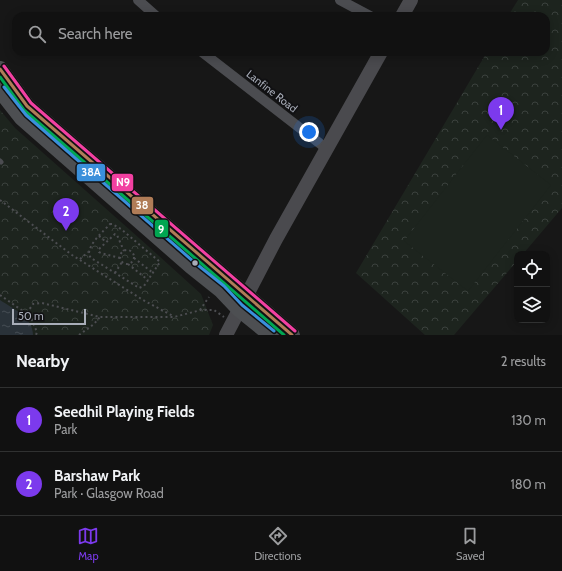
<!DOCTYPE html>
<meta charset="utf-8">
<style>
body{margin:0;font-family:Cabin,sans-serif;background:#1e1f1f;color:#f1f3f6}
.controls{position:absolute;right:12px;bottom:12px;display:grid;overflow:hidden;border-radius:8px;box-shadow:0 2px 10px #0003}
.controls button{width:36px;height:36px;display:grid;place-items:center;padding:0;border:0;border-bottom:1px solid #303131;background:#111;color:#f1f3f6;font:20px sans-serif}
.scale{position:absolute;left:12px;bottom:10px;width:74px;box-sizing:border-box;padding-left:4px;border:2px solid #a8adb8;border-top:0;font-size:11px;line-height:14px;white-space:nowrap;color:#a8adb8;-webkit-text-stroke:3px #111113;paint-order:stroke}
.you{position:absolute;left:309px;top:132px;width:14px;height:14px;margin:-10px;border:3px solid #fff;border-radius:50%;background:#1a73e8;box-shadow:0 0 0 6px #1a73e833}
.badge{display:grid;place-items:center;width:26px;height:26px;border-radius:50%;background:#7c3aed;color:#fff;font-size:13px;font-weight:700}
.pin{position:absolute;translate:-50% -33px;filter:drop-shadow(0 1px 2px #0008)}
.pin::after{content:'';position:absolute;top:21px;width:14px;height:12px;background:inherit;clip-path:polygon(0 0,100% 0,50% 100%)}
.list{margin:0;padding:0;list-style:none}
h2{display:flex;justify-content:space-between;align-items:center;height:52px;margin:0;padding:0 16px;font-size:17px}
h2 small{font-size:13px;font-weight:400;color:#9c9d9f}
.list li{display:grid;grid-template-columns:26px 1fr auto;gap:12px;align-items:center;box-sizing:border-box;height:64px;padding:0 16px;border-top:1px solid #303131}
.list b{display:block;font-size:15px;white-space:nowrap}
.list p{margin:0;font-size:13px;white-space:nowrap;color:#9c9d9f}
.list em{font-size:13px;font-style:normal;color:#9c9d9f}
.icon{flex:none;width:22px;height:22px;fill:none;stroke:currentColor;stroke-width:2;stroke-linecap:round;stroke-linejoin:round}
.map{position:relative;flex:none;width:562px;height:335px;overflow:hidden}
.search{position:absolute;background:#111;box-shadow:0 2px 10px #0003;left:12px;right:12px;top:12px;height:44px;display:flex;align-items:center;gap:10px;box-sizing:border-box;padding:0 14px;border-radius:12px;color:#9c9d9f;font-size:15px}
.sheet{height:180px;background:#111}
nav{display:flex;justify-content:space-around;align-items:center;box-sizing:border-box;height:56px;border-top:1px solid #303131;background:#111;font-size:11px;color:#9c9d9f}
nav a{display:grid;justify-items:center;gap:2px}
nav .on{color:#7c3aed}
.map>svg:first-child{display:block}
.park{fill:url(#park-crowns)}
.garden{fill:#1d241e}
.water{fill:url(#water-ripples)}
.lines{fill:none;stroke-linecap:round;stroke-linejoin:round}
.path{stroke:#4d4e52;stroke-width:2;stroke-dasharray:2 3;stroke-linecap:butt}
.lane{stroke:#4b4c50;stroke-width:5}
.street{stroke:#4b4c50;stroke-width:10}
.secondary{stroke:#4a4a4e;stroke-width:14}
.primary{stroke:#4d4f52;stroke-width:16}
.bus-1-casing{stroke:#111113;stroke-width:6}
.bus-2-casing{stroke:#111113;stroke-width:6}
.bus-3-casing{stroke:#111113;stroke-width:6}
.bus-4-casing{stroke:#111113;stroke-width:6}
.bus-1{stroke:#b07c57;stroke-width:3}
.bus-2{stroke:#00a651;stroke-width:3}
.bus-3{stroke:#f240a1;stroke-width:3}
.bus-4{stroke:#3a90db;stroke-width:3}
.bus-dot{fill:#a8adb8;stroke:#111113;stroke-width:1.5}
.labels{text-anchor:middle;dominant-baseline:central;stroke-width:4;stroke-linejoin:round;paint-order:stroke}
.street-label{font-size:11px;fill:#a8adb8;stroke:#111113}
.line-badge{stroke:#111113;stroke-width:1.5}
.badge-label{font-size:11px;text-anchor:middle;font-weight:bold;fill:#fff}
</style>
<div class="map">
<svg width="562" height="335" viewBox="0 0 562 335">
<defs>
<pattern id="park-crowns" width="20" height="18" patternUnits="userSpaceOnUse"><rect width="20" height="18" fill="#1d241e"/><path d="M2 6a3 3 0 1 1 6 0M12 15a3 3 0 1 1 6 0" fill="none" stroke="#3b413d"/></pattern>
<pattern id="water-ripples" width="26" height="14" patternUnits="userSpaceOnUse"><rect width="26" height="14" fill="#2a3239"/><path d="M2 4q2-2 4 0t4 0M15 11q2-2 4 0t4 0" fill="none" stroke="#464d54"/></pattern>
</defs>
<rect width="100%" height="100%" fill="#171717"/>
<g class="park">
<polygon points="518,0 562,0 562,208 523,254 517,254 517,261 454,335 425,335 356,273 487,52 546,52 546,16 508,16"/>
<polygon points="0,110 15,128 148,246 201,294 213,325 209,335 0,335"/>
</g>
<polygon class="garden" points="487,135 551,185 468,291 404,241"/>
<path class="water" d="M0 300C13 309 33 317 33 335H0Z"/>
<g class="lines">
<g class="path">
<polyline points="0,200 72,255 143,300 173,316"/>
<path d="M110 224H112L121 229 160 262 144 286 139 288 136 286 91 258 89 255C88 244 103 232 110 224Z"/>
<polyline points="99,236 106,242"/>
<circle cx="127" cy="257" r="7"/>
<polyline points="120,258 101,253 99,252 99,249 115,234 117,235 124,251"/>
<polyline points="134,258 153,273"/>
<polyline points="80,259 88,252"/>
<polyline points="128,264 148,280"/>
<polyline points="115,273 122,262"/>
<polyline points="0,295 30,316 37,332 36,335"/>
<polyline points="200,310 209,297"/>
<polyline points="27,313 33,304 42,303 100,317 174,317 201,310 214,310 224,317"/>
<polyline points="79,335 94,324 100,317"/>
</g>
<polyline class="lane" points="0,161 1,162"/>
<g class="street">
<polyline points="138,0 156,16"/>
<polyline points="340,0 370,16"/>
<polyline points="202,52 327,149"/>
</g>
<g class="secondary">
<polyline points="402,16 411,0"/>
<polyline points="226,335 276,239 381,52"/>
</g>
<g class="primary">
<polyline points="0,69 27,106 292,335"/>
<polyline points="0,90 22,118 191,266 221,290 239,309 271,335"/>
</g>
<defs>
<polyline id="bus-1" points="0,69 27,106 292,335"/>
<polyline id="bus-2" points="0,77 24,110 284,335"/>
<polyline id="bus-3" points="4,66 31,103 295,331"/>
<polyline id="bus-4" points="4,87 26,115 194,262 224,286 242,305 274,331"/>
</defs>
<use href="#bus-1" class="bus-1-casing"/>
<use href="#bus-2" class="bus-2-casing"/>
<use href="#bus-3" class="bus-3-casing"/>
<use href="#bus-4" class="bus-4-casing"/>
<use href="#bus-1" class="bus-1"/>
<use href="#bus-2" class="bus-2"/>
<use href="#bus-3" class="bus-3"/>
<use href="#bus-4" class="bus-4"/>
</g>
<circle class="bus-dot" cx="195" cy="263" r="3.5"/>
<g class="labels">
<g class="street-label">
<text transform="translate(272 91) rotate(38)">Lanfine Road</text>
</g>
</g>
<g class="line-badge">
<rect x="76" y="163" width="30" height="19" rx="4" fill="#3a90db"/>
<rect x="111" y="173" width="23" height="19" rx="4" fill="#f240a1"/>
<rect x="131" y="196" width="23" height="19" rx="4" fill="#b07c57"/>
<rect x="154" y="219" width="15" height="19" rx="4" fill="#00a651"/>
</g>
<g class="badge-label">
<text x="91" y="176">38A</text>
<text x="123" y="186">N9</text>
<text x="142" y="209">38</text>
<text x="161" y="233">9</text>
</g>
</svg>
<div class="controls">
<button><svg class="icon" aria-label="locate" viewBox="0 0 24 24"><circle cx="12" cy="12" r="6"/><path d="M12 2v4M12 18v4M2 12h4M18 12h4"/></svg></button>
<button><svg class="icon" aria-label="layers" viewBox="0 0 24 24"><path d="M12 4l9 5-9 5-9-5zM3 14l9 5 9-5"/></svg></button>
</div>
<div class="scale">50 m</div>
<div class="you"></div>
<div class="pin badge" style="left:501px;top:130px">1</div>
<div class="pin badge" style="left:66px;top:231px">2</div>
<div class="search"><svg class="icon" aria-label="search" viewBox="0 0 24 24"><circle cx="10" cy="10" r="6"/><path d="M15 15l6 6"/></svg>Search here</div>
</div>
<section class="sheet">
<h2>Nearby<small>2 results</small></h2>
<ul class="list">
<li><span class="badge">1</span><div><b>Seedhil Playing Fields</b><p>Park</p></div><em>130 m</em></li>
<li><span class="badge">2</span><div><b>Barshaw Park</b><p>Park · Glasgow Road</p></div><em>180 m</em></li>
</ul>
</section>
<nav>
<a class="on"><svg class="icon" aria-label="map" viewBox="0 0 24 24"><path d="M3 6l6-2 6 2 6-2v14l-6 2-6-2-6 2zM9 4v14M15 6v14"/></svg>Map</a>
<a><svg class="icon" aria-label="directions" viewBox="0 0 24 24"><path d="M12 3l9 9-9 9-9-9zM9 14v-3h6M13 9l2 2-2 2"/></svg>Directions</a>
<a><svg class="icon" aria-label="saved" viewBox="0 0 24 24"><path d="M7 4h10v16l-5-4-5 4z"/></svg>Saved</a>
</nav>
